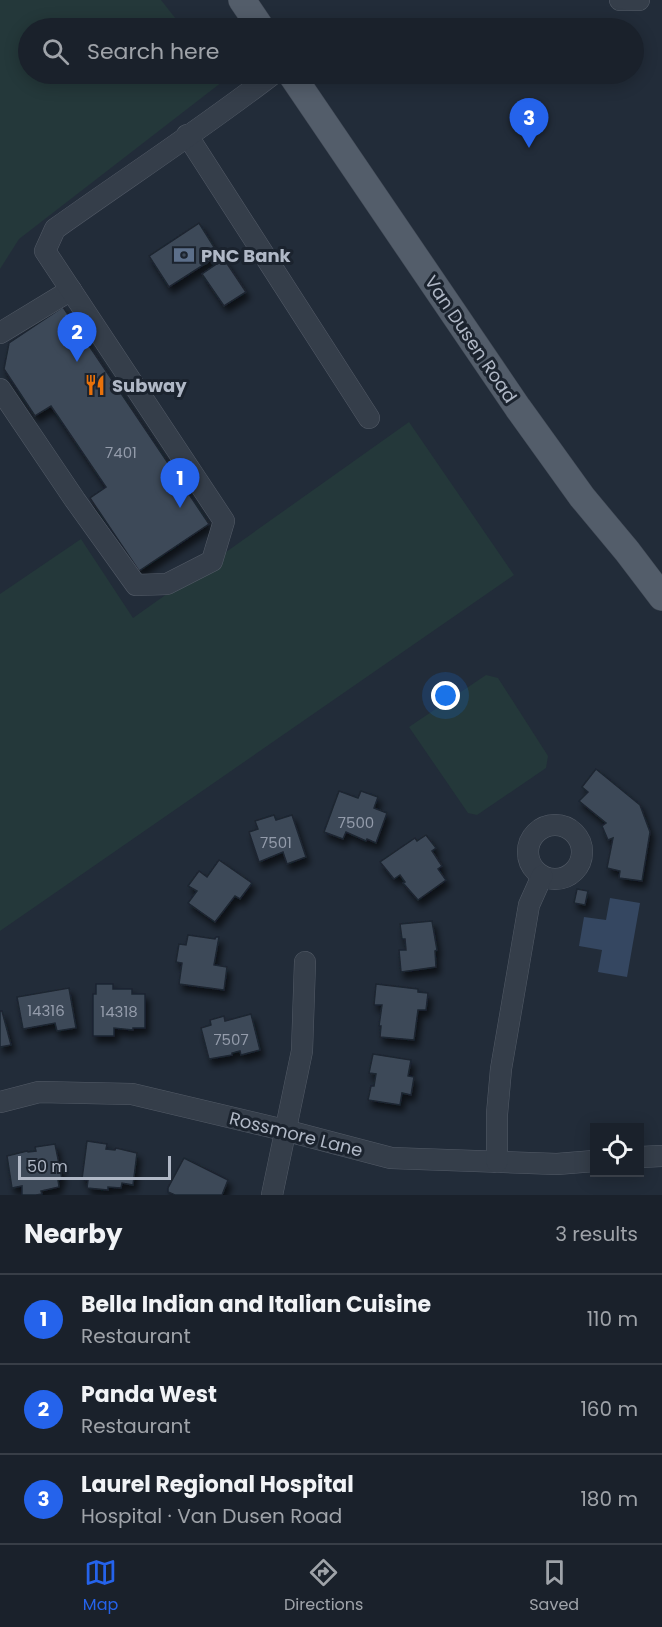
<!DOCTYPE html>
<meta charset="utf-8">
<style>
body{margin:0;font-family:Poppins,sans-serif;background:#272e37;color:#f1f3f6}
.controls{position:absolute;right:18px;bottom:18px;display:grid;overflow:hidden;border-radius:0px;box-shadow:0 3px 15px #0003}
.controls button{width:54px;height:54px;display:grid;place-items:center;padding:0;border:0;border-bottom:2px solid #383e47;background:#1a212b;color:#f1f3f6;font:30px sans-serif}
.scale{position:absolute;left:18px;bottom:15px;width:153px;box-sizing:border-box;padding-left:6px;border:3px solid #b0b8c6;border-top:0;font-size:16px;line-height:21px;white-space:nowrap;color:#b0b8c6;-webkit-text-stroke:4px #1b232e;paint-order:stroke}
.you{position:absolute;left:446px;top:696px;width:21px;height:21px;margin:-15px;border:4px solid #fff;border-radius:50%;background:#1a73e8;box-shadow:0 0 0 9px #1a73e833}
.badge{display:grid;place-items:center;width:39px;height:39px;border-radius:50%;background:#2563eb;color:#fff;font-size:20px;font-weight:700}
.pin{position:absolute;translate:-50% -50px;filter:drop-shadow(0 2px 3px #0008)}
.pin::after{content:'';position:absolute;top:32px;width:21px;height:18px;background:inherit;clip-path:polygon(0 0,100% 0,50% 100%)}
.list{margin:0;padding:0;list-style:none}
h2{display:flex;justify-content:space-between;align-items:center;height:78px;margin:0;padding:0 24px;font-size:26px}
h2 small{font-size:20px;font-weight:400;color:#9fa3a9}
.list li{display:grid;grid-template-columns:39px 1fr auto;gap:18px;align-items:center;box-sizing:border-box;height:90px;padding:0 24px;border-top:2px solid #383e47}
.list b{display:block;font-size:22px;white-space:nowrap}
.list p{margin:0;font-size:20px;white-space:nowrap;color:#9fa3a9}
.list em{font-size:20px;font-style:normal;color:#9fa3a9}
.icon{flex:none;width:33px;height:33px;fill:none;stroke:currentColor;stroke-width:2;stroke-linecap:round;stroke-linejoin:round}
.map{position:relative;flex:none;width:662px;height:1195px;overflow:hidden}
.search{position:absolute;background:#1a212b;box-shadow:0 3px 15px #0003;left:18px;right:18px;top:18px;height:66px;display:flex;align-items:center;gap:15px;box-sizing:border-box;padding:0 21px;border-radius:33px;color:#9fa3a9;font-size:22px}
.sheet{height:348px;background:#1a212b}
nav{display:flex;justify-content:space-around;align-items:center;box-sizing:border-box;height:84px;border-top:2px solid #383e47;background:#1a212b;font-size:16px;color:#9fa3a9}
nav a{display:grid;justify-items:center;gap:3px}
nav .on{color:#2563eb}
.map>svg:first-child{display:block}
.green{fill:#24383a}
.water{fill:#354761}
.building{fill:#3e4a59;stroke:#1d2530;stroke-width:1.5;filter:url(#shadow)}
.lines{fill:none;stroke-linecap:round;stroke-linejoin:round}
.minor-casing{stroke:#535b67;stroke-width:22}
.major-casing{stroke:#3f4753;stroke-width:28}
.minor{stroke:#353e4a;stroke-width:21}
.major{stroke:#535d6a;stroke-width:27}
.labels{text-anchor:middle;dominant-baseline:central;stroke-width:6;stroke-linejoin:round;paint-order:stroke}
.number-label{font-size:15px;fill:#949cab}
.poi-label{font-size:18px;font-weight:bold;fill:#b0b8c6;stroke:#1b232e;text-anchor:start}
.street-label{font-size:18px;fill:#b0b8c6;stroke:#1b232e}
</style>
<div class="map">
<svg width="662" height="1195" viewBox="0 0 662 1195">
<defs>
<filter id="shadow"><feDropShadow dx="3.5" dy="6" stdDeviation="3" flood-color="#0009"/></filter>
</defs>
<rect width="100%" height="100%" fill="#222c39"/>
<g class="green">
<polygon points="0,0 161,0 183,28 28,28 28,74 216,74 222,82 19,239 0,269"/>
<polygon points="409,422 514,575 0,931 0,594 81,539 133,618"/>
<polygon points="486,675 498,678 548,756 546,768 477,815 468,813 409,727"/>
</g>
<polygon class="water" points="610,898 640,903 627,977 598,972 602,950 579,946 584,917 606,920"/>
<g class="building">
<polygon points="199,223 219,255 169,287 149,256"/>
<polygon points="224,259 246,292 224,306 202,274"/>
<polygon points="63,307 209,524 139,571 90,498 106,487 51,406 35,416 4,369 9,343"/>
<polygon points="596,769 640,805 650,832 642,881 619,878 620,871 607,868 613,838 608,840 602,826 606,823 579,801 588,792 582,787"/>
<polygon points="339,791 358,798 361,791 378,797 374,808 387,813 376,843 367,839 366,841 346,832 343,839 324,832"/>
<polygon points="274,815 276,820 292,815 306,857 287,864 283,852 259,862 249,832 258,829 255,821"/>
<polygon points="426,835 436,848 432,851 442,866 438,869 446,880 418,900 403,883 405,882 400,875 394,879 380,862 415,838 417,841"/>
<polygon points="219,860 252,883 240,899 235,896 215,922 188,903 197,891 188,886 199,871 207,877"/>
<polygon points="577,889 588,891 585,905 574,903"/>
<polygon points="432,921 437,950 435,951 436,967 401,972 399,950 406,950 405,939 402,939 400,924"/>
<polygon points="188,935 215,939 216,937 219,937 214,965 227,967 224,990 179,984 182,963 176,962 179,944 186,945"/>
<polygon points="96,984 113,984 113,989 132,989 132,994 145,994 145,1028 133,1028 133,1030 114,1028 114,1036 93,1036 93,994 96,994"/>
<polygon points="376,984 418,989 418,992 428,993 426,1010 418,1010 414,1040 380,1037 381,1026 379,1026 382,1005 374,1005"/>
<polygon points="69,988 76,1028 57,1031 55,1023 23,1029 17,997"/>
<polygon points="0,1011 2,1011 11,1045 0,1047"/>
<polygon points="251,1014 260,1050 241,1055 240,1051 232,1053 232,1055 209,1059 201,1028 211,1025 210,1020 224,1016 225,1021"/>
<polygon points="373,1054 411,1060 408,1076 414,1077 411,1095 402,1093 400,1105 368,1100 371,1086 374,1086 376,1074 369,1073"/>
<polygon points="87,1141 107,1144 106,1149 115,1150 116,1148 137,1153 133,1185 122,1183 121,1188 108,1187 108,1190 87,1188 88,1180 82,1179"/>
<polygon points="55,1144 62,1179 58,1180 59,1187 41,1191 42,1194 36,1195 22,1195 22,1186 12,1188 7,1156 27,1151 28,1152 36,1151 35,1147"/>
<polygon points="184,1158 228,1180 222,1195 175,1195 168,1192 168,1188"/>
</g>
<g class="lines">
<defs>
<g id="minor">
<polyline points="620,0 639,0"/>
<polyline points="187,135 369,418"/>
<polyline points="0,333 71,290"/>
<path d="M0 389 75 500 136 585 167 584 212 561 224 521 45 251 55 229C128 177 203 128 273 74"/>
<circle cx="555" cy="852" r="27"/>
<polyline points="0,1102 39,1092 132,1094 284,1130 391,1158 557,1164 594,1161"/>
<polyline points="640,1157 662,1156"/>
<polyline points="497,1162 497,1114 501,1069 529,905 542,876"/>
<polyline points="272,1195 302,1051 305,962"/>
</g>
<g id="major">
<polyline points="242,0 261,28"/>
<polyline points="291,74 518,408 582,497 627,551 662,597"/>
</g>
</defs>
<use href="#minor" class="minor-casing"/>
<use href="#major" class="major-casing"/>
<use href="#minor" class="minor"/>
<use href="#major" class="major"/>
</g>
<defs>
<symbol id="bank-bare" viewBox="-9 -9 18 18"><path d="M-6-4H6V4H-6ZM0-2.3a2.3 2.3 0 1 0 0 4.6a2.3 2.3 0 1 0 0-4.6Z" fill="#5c6f8a" stroke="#1b232e" stroke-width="2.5" paint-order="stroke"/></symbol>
<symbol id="restaurant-bare" viewBox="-9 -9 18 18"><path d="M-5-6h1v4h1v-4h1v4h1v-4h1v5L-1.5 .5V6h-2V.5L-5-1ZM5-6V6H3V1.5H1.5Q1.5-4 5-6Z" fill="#e8710a" stroke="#1b232e" stroke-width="2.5" paint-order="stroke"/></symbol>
</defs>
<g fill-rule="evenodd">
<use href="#bank-bare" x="169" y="240" width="30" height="30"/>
<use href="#restaurant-bare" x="80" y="370" width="30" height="30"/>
</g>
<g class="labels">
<g class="number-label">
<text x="121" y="452">7401</text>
<text x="356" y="822">7500</text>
<text x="276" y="842">7501</text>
<text x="46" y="1010">14316</text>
<text x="119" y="1011">14318</text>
<text x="231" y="1039">7507</text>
</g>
<g class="poi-label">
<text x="201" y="255">PNC Bank</text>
<text x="112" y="385">Subway</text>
</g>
<g class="street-label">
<text transform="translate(471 339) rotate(56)">Van Dusen Road</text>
<text transform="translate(296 1134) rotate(14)">Rossmore Lane</text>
</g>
</g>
</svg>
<div class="controls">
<button><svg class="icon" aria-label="locate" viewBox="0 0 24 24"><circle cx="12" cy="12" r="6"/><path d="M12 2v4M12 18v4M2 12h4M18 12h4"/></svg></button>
</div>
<div class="scale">50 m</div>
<div class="you"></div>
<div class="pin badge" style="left:180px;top:508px">1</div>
<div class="pin badge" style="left:77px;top:362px">2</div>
<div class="pin badge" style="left:529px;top:148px">3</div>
<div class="search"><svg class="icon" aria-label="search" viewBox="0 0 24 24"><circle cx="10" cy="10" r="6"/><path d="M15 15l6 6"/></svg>Search here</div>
</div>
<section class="sheet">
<h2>Nearby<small>3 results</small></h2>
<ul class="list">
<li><span class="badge">1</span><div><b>Bella Indian and Italian Cuisine</b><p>Restaurant</p></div><em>110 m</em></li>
<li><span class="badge">2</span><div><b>Panda West</b><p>Restaurant</p></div><em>160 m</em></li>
<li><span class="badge">3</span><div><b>Laurel Regional Hospital</b><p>Hospital · Van Dusen Road</p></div><em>180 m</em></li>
</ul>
</section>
<nav>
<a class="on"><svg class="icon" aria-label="map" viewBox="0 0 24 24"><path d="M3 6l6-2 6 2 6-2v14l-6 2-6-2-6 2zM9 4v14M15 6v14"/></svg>Map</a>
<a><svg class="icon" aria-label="directions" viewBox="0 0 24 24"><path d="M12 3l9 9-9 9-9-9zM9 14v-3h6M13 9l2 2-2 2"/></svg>Directions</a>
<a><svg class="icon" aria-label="saved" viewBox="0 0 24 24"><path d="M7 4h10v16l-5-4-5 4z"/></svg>Saved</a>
</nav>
